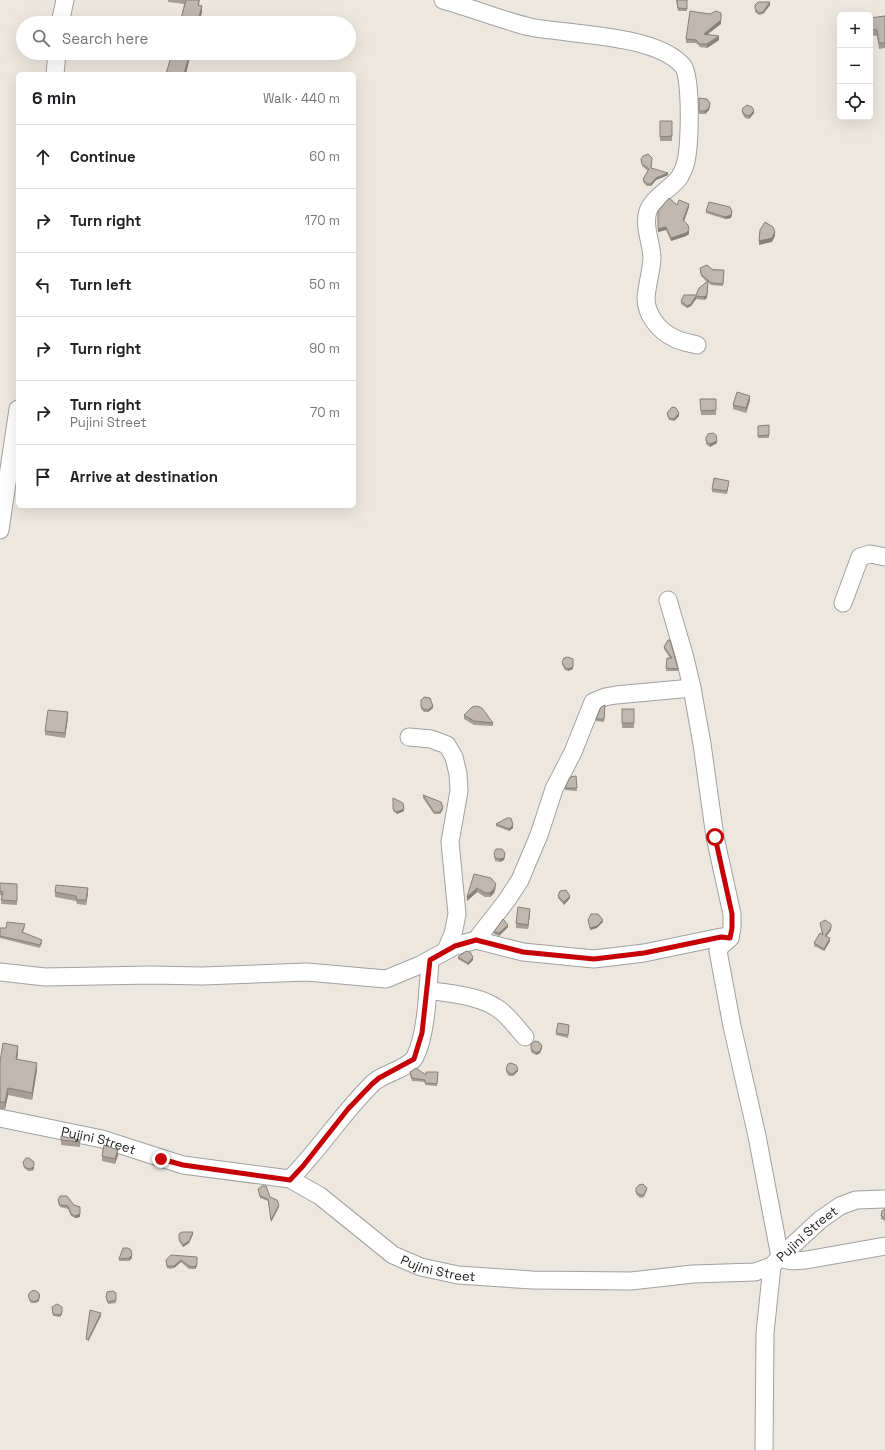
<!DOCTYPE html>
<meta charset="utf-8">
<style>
body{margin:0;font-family:"Space Grotesk",sans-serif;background:#f2f2f2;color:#202124}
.controls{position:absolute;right:12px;top:12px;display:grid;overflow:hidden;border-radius:6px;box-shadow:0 4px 16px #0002}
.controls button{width:36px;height:36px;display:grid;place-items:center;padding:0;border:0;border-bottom:1px solid #e0e0e0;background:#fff;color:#202124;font:20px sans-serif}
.stop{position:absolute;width:12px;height:12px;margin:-9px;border:3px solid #c50007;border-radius:50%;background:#fff}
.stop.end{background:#c50007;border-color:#fff;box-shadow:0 1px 4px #0008}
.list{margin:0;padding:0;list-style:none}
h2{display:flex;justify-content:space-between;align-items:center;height:52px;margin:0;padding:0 16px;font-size:17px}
h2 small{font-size:13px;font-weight:400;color:#757577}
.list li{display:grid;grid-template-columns:26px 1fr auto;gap:12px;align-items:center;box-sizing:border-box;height:64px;padding:0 16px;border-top:1px solid #e0e0e0}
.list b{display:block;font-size:15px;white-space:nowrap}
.list p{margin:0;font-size:13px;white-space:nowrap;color:#757577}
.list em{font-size:13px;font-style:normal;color:#757577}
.icon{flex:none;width:22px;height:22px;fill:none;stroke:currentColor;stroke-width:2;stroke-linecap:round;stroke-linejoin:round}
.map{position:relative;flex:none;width:885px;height:1450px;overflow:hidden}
.search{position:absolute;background:#fff;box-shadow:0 4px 16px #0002;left:16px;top:16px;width:340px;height:44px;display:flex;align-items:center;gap:10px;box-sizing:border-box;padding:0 14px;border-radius:22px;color:#757577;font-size:15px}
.panel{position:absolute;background:#fff;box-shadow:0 4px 16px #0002;left:16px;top:72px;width:340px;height:436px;border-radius:6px}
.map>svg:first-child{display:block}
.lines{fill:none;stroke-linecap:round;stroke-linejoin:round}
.minor-casing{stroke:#a1a1a1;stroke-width:19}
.minor{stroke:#fff;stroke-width:17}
.wall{fill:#a59d96}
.shaded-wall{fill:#86807a}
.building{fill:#c0b7af;stroke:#86807a}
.route{stroke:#c50007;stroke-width:5}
.labels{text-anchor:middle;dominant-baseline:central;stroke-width:3;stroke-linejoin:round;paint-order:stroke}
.street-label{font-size:13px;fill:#1a1a1a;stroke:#fff}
</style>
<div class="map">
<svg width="885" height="1450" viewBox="0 0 885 1450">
<rect width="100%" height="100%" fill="#ede8df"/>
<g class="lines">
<defs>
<g id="minor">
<path d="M443 0C472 8 501 20 530 27 570 35 656 34 683 66 692 78 690 149 685 165 684 169 681 174 679 178 670 189 653 198 648 211 643 227 652 243 652 259 651 272 647 285 646 298 646 315 659 331 674 338 681 342 690 343 697 345"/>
<polyline points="60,23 65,0"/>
<polyline points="55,74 57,53"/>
<polyline points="0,530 18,409"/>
<path d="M668 600 685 658 692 688 702 744 715 837 732 914V928L730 938 720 947 718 951 732 1026 757 1136 780 1257C788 1262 796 1261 806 1260L885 1246"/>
<polyline points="843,603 860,557 870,554 885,557"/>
<polyline points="409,737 431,739 447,745 454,757 458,774 459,791 450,842 457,914 453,934 446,950"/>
<polyline points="476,940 507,900 520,880 539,835 554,789 573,752 593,702 605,697 616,695 692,688"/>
<polyline points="0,972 45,977 151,975 202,976 307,972 386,979 420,965 455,946 476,940 523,952 594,959 644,953 721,937 730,938"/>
<path d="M428 990C450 994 478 995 497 1008 508 1015 516 1027 525 1037"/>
<path id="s1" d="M0 1118 102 1139 183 1165 290 1179 320 1196 393 1255 421 1267 458 1275 532 1280 631 1281 693 1274 755 1272 772 1266 780 1257 820 1220 840 1206 856 1200 885 1199"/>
<path d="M290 1179C320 1149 343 1112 374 1082 385 1073 409 1068 415 1057 427 1034 428 986 430 960"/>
<polyline points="764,1450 765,1333 772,1266"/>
</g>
</defs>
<use href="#minor" class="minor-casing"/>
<use href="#minor" class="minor"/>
</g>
<g class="wall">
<polygon points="168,0 200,0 199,5 202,12 199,23 180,23 184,4 168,2"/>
<polygon points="676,0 687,0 687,11 678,11"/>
<polygon points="755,5 770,5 763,14 759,15 755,12"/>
<polygon points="885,16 885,48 879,49 877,36 870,35 870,18"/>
<polygon points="721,24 707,34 719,40 707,48 700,47 696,43 686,43 686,39"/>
<polygon points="699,98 710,106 709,110 705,114 699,114"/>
<polygon points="742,111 754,113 749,119 745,118 742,113"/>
<rect x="660" y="121" width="12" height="20"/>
<polygon points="641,159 652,161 651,168 668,175 656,180 651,186 647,186 643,182 643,179 648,171 642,166"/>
<polygon points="677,205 689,207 684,221 689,234 686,236 671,241 666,230 658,232 658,211"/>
<polygon points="706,211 732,214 731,218 725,219 706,213"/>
<polygon points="700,268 724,270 723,286 711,285 708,282 707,298 704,300 696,299 691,306 687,308 681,304 681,301 696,295 707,282 701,276"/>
<polygon points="700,399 716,399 716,415 701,415"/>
<polygon points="750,400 746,413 733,409 733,405"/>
<polygon points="667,413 679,416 674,421 669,420 667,415"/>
<polygon points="769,425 769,438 758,438 758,426"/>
<polygon points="706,438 717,443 710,447 706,444"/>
<polygon points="729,483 727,494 712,492 712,489"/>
<polygon points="668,640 678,669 678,671 666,671 667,658 670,658 664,649 664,647"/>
<polygon points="562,662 573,669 568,671 565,670 562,664"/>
<polygon points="421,700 433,708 428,712 424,712 421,709"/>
<polygon points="605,705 604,722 596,721 596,719"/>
<rect x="622" y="709" width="12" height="19"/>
<polygon points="464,715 493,723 493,726 474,725 464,719"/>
<polygon points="68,717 65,738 45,735 45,731"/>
<polygon points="576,776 577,791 565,790 565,788"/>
<polygon points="423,795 443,809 440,814 434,814 423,798"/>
<polygon points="393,798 404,811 397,814 393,811"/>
<polygon points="496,824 513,828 509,831 496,826"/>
<polygon points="494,853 505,855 504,860 500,862 495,861"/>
<polygon points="474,874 496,888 494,893 490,897 485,897 477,892 467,901"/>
<polygon points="0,883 17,884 17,905 1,904 2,896 0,895"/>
<polygon points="55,892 88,893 86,905 77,904 76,901 55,897"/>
<polygon points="558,896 570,898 564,905 558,898"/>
<polygon points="530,913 528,929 516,928 516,923"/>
<polygon points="820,923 831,924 831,930 826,937 830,941 824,951 814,946 814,943 822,934"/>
<polygon points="25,927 23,932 42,943 40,948 0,938 0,928 6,928"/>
<polygon points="508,927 499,936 494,934 493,932"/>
<polygon points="458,957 473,960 468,965 458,959"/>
<polygon points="569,1027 568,1038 556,1035 556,1033"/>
<polygon points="531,1044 542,1048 540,1053 536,1055 531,1052"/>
<polygon points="18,1053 17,1059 37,1070 32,1100 8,1095 5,1109 0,1109 0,1062"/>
<polygon points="506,1069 518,1071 513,1076 509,1076 506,1072"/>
<polygon points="410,1072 426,1075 438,1072 437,1086 425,1085 425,1082 412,1081 410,1075"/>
<polygon points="61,1140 80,1140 80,1147 61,1145"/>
<polygon points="118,1155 115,1164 102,1161 102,1156"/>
<polygon points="23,1162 34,1162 34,1168 32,1171 28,1171 24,1168"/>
<polygon points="636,1188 647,1190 644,1197 640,1198 636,1194"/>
<polygon points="258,1189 279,1207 271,1222 268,1201 260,1198"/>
<polygon points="58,1200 80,1207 80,1217 75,1218 71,1216 68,1209 60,1207 58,1203"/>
<polygon points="885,1209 885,1221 881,1219 882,1211"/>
<polygon points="179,1234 193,1234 189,1243 183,1247 179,1241"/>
<polygon points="171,1255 197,1266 195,1269 189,1269 181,1262 174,1268 170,1269 167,1268 166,1260"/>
<polygon points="132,1258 129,1261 119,1261 119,1259"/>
<polygon points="29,1293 40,1294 39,1301 35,1303 31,1303 29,1300"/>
<polygon points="116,1293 116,1303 108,1304 106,1299 106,1297"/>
<polygon points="52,1307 62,1314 60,1317 53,1316"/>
</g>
<g class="shaded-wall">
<polygon points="770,2 770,5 763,14 763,12"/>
<polygon points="202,6 202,12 199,23 197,23"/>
<polygon points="721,13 721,24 704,37 704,34"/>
<polygon points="719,36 719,40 707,48 707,44"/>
<polygon points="190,53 191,53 186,74 184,74"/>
<polygon points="710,103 709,110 705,114 705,111"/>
<polygon points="754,111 754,113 749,119 749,116"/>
<polygon points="668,173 668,175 656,180 651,186 651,184 656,178"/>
<polygon points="689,204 689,207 683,224 683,220"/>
<polygon points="732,212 732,214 731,218 725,219 725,217"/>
<polygon points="666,227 666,230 658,232 658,229"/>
<polygon points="689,230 689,234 686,236 671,241 671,238"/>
<polygon points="775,232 775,236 772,242 759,245 759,241"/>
<polygon points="708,281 707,298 704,300 704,297"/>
<polygon points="696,296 696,299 691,306 687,308 687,306"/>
<polygon points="750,396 750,400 746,413 746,408"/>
<polygon points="679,413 679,416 674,421 674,419"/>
<polygon points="717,441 717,443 710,447 710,444"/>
<polygon points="573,659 573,669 568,671 568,669"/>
<polygon points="433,706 433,708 428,712 428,710"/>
<polygon points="68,712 68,717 65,738 65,733"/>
<polygon points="443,807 443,809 440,814 440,812"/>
<polygon points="404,809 404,811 397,814 397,812"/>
<polygon points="513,825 513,828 509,831 509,829"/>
<polygon points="505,853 505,855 504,860 500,862 500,859"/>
<polygon points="496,884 494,893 490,897 490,893"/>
<polygon points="88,888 88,893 86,905 86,900"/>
<polygon points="477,888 477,892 467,901 467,897"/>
<polygon points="570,896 570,898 564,905 564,902"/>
<polygon points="530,909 530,913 528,929 528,925"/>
<polygon points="603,920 603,922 597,928 590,930 590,928"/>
<polygon points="508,925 508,927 499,936 499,933"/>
<polygon points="831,928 831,930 825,938 825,936"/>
<polygon points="830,938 830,941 824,951 824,949"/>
<polygon points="473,957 473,960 468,965 468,963"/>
<polygon points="18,1046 18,1053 16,1066 16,1059"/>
<polygon points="542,1046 542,1048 540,1053 536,1055 536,1053"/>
<polygon points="37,1063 37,1070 32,1100 32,1093"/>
<polygon points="518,1069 518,1071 513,1076 513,1074"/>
<polygon points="8,1088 8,1095 5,1109 5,1102"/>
<polygon points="118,1150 118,1155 115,1164 115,1159"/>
<polygon points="34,1166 34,1168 32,1171 32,1168"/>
<polygon points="279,1205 279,1207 271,1222 271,1220"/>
<polygon points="80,1214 80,1217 75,1218 75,1216"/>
<polygon points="193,1232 193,1234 189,1243 183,1247 183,1245"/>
<polygon points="132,1255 132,1258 129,1261 129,1258"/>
<polygon points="181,1260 181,1262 174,1268 174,1266"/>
<polygon points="197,1264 197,1266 195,1269 195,1267"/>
<polygon points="39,1299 39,1301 35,1303 35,1301"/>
<polygon points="62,1312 62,1314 60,1317 60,1315"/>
<polygon points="101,1313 101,1316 88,1342 88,1340"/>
</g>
<g class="building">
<polygon points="186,0 199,0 198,5 202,6 197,23 180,23"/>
<polygon points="677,0 687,0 687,9 678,8"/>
<polygon points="758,2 770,2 763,12 759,13 755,9 755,5"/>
<polygon points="690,11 710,14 716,11 721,13 721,20 704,34 719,36 707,44 700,44 696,40 686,39"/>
<polygon points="885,16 885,43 879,43 877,30 870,29 870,18"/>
<polygon points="172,53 190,53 184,74 166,74"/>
<polygon points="699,98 707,99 710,103 709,108 705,111 699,111"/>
<polygon points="747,105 752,107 754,111 749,116 745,115 742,111 743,108"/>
<polygon points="660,121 672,121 672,136 660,137"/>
<polygon points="648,154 652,158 651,168 668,173 656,178 651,184 647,184 643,179 649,169 642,164 641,159 643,156"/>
<polygon points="669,198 677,205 679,200 689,204 683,220 688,225 689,230 686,233 671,238 666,227 658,229 658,211"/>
<polygon points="709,202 730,207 732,212 731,215 725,217 706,211"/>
<polygon points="765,222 773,227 775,232 772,238 759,241 760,230"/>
<polygon points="707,265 713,270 724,270 723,284 711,283 701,274 700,268"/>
<polygon points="708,281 707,295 704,297 696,296 691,304 687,306 681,301 684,295 696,295 699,288"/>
<polygon points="737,392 750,396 746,408 733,405"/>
<polygon points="700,399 716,399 716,410 701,411"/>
<polygon points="672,407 676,408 679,413 674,419 669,418 667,413"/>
<polygon points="769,425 769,435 758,436 758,426"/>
<polygon points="713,433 716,435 717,441 710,444 706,441 706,438 708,434"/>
<polygon points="714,478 729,481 727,491 712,489"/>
<polygon points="668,640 670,640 678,669 666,668 667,658 672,658 664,647"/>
<polygon points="568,657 573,659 573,667 568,669 565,668 562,662 564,658"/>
<polygon points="424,697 430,698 433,706 428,710 424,709 421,707 421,700"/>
<polygon points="605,705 604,719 596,719 601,707"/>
<polygon points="477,706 482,708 493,723 474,721 464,715 472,707"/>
<rect x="622" y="709" width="12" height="14"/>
<polygon points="48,710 68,712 65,733 45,731"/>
<polygon points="576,776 577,788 565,788 570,777"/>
<polygon points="423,795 441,802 443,807 440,812 434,812"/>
<polygon points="393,798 403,803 404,809 397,812 393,809"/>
<polygon points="507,818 511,818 513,825 509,829 496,824"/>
<polygon points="496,849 502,849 505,853 504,858 500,859 495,858 494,853"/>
<polygon points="474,874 491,878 496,884 494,889 490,893 485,893 477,888 467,897"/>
<polygon points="0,883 17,884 17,901 1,900 3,892 0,891"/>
<polygon points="56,885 88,888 86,900 77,900 76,896 55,892"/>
<polygon points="566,890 570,896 564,902 558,896 560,891"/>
<polygon points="518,907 530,909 528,925 516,923"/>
<polygon points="591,914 598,914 603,920 597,926 590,928 588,920"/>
<polygon points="503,919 508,925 499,933 494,932"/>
<polygon points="825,920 831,924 831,928 825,936 830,938 824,949 814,943 820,933 823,935 820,923"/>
<polygon points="7,922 25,924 22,932 42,940 40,945 0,936 0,928 6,928"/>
<polygon points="466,951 470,952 473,957 468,963 458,957"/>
<polygon points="558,1023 569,1025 568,1035 556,1033"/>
<polygon points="535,1041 539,1042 542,1046 540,1051 536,1053 531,1049 531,1044"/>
<polygon points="3,1043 18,1046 16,1059 37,1063 32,1093 8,1088 5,1102 0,1102 0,1062"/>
<polygon points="511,1063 516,1065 518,1069 513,1074 509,1073 506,1069 508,1064"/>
<polygon points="416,1068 426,1075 426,1072 438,1072 437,1084 425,1083 425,1080 412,1078 410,1072"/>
<polygon points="61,1136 80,1140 80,1142 61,1140"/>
<polygon points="104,1145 118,1150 115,1159 102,1156"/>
<polygon points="26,1158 29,1158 34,1162 34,1166 32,1168 28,1169 24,1166 23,1162"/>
<polygon points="643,1184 647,1188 644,1195 640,1195 636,1192 636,1188 639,1185"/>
<polygon points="262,1186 266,1186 270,1197 277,1200 279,1205 271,1220 268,1199 260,1196 258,1189"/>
<polygon points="60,1196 67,1196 74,1205 80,1207 80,1214 75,1216 71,1214 68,1206 60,1205 58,1200"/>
<polygon points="885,1209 885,1218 881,1216 882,1211"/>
<polygon points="182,1232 193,1232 189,1241 183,1245 179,1239 179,1234"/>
<polygon points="123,1248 128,1248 131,1250 132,1255 129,1258 119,1259"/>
<polygon points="171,1255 197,1257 197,1264 195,1267 189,1266 181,1260 174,1266 167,1266 166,1260"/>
<circle cx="34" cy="1296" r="5.5"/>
<polygon points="113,1291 116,1293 116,1300 108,1302 106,1297 107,1292"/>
<polygon points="57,1304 62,1307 62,1312 60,1315 53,1314 52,1307"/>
<polygon points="90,1310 101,1313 88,1340 86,1339"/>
</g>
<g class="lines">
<polyline class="route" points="161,1159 183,1165 290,1180 303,1166 348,1109 372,1084 379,1078 414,1059 422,1033 430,960 455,946 476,940 523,952 594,959 644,953 721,937 730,938 732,928 732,914 715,837"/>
</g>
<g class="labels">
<g class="street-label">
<text stroke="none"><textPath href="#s1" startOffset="101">Pujini Street</textPath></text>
<text stroke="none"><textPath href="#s1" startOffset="857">Pujini Street</textPath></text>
<text stroke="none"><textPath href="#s1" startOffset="473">Pujini Street</textPath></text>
</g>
</g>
</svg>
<div class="controls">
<button>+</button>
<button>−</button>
<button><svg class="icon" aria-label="locate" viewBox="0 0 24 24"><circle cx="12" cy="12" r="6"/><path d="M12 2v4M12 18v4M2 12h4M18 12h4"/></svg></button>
</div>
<div class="stop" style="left:715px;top:837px"></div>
<div class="stop end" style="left:161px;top:1159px"></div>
<div class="search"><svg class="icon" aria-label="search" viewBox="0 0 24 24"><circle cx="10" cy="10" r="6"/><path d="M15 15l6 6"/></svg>Search here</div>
<section class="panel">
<h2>6 min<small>Walk · 440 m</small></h2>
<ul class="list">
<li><svg class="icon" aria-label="ahead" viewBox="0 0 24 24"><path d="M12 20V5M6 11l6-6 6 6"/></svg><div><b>Continue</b></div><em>60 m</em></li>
<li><svg class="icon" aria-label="right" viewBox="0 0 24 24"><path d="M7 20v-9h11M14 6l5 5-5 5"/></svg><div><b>Turn right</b></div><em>170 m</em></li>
<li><svg class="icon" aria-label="left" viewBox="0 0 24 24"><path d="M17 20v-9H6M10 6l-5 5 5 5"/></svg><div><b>Turn left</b></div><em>50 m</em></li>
<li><svg class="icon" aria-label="right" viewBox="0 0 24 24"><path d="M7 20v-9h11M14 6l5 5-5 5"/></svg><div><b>Turn right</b></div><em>90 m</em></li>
<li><svg class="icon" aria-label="right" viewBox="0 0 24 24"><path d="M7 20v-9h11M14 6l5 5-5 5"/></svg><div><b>Turn right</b><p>Pujini Street</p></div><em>70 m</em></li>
<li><svg class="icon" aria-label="arrive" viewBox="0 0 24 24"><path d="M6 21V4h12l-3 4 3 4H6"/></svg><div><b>Arrive at destination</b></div></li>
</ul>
</section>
</div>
